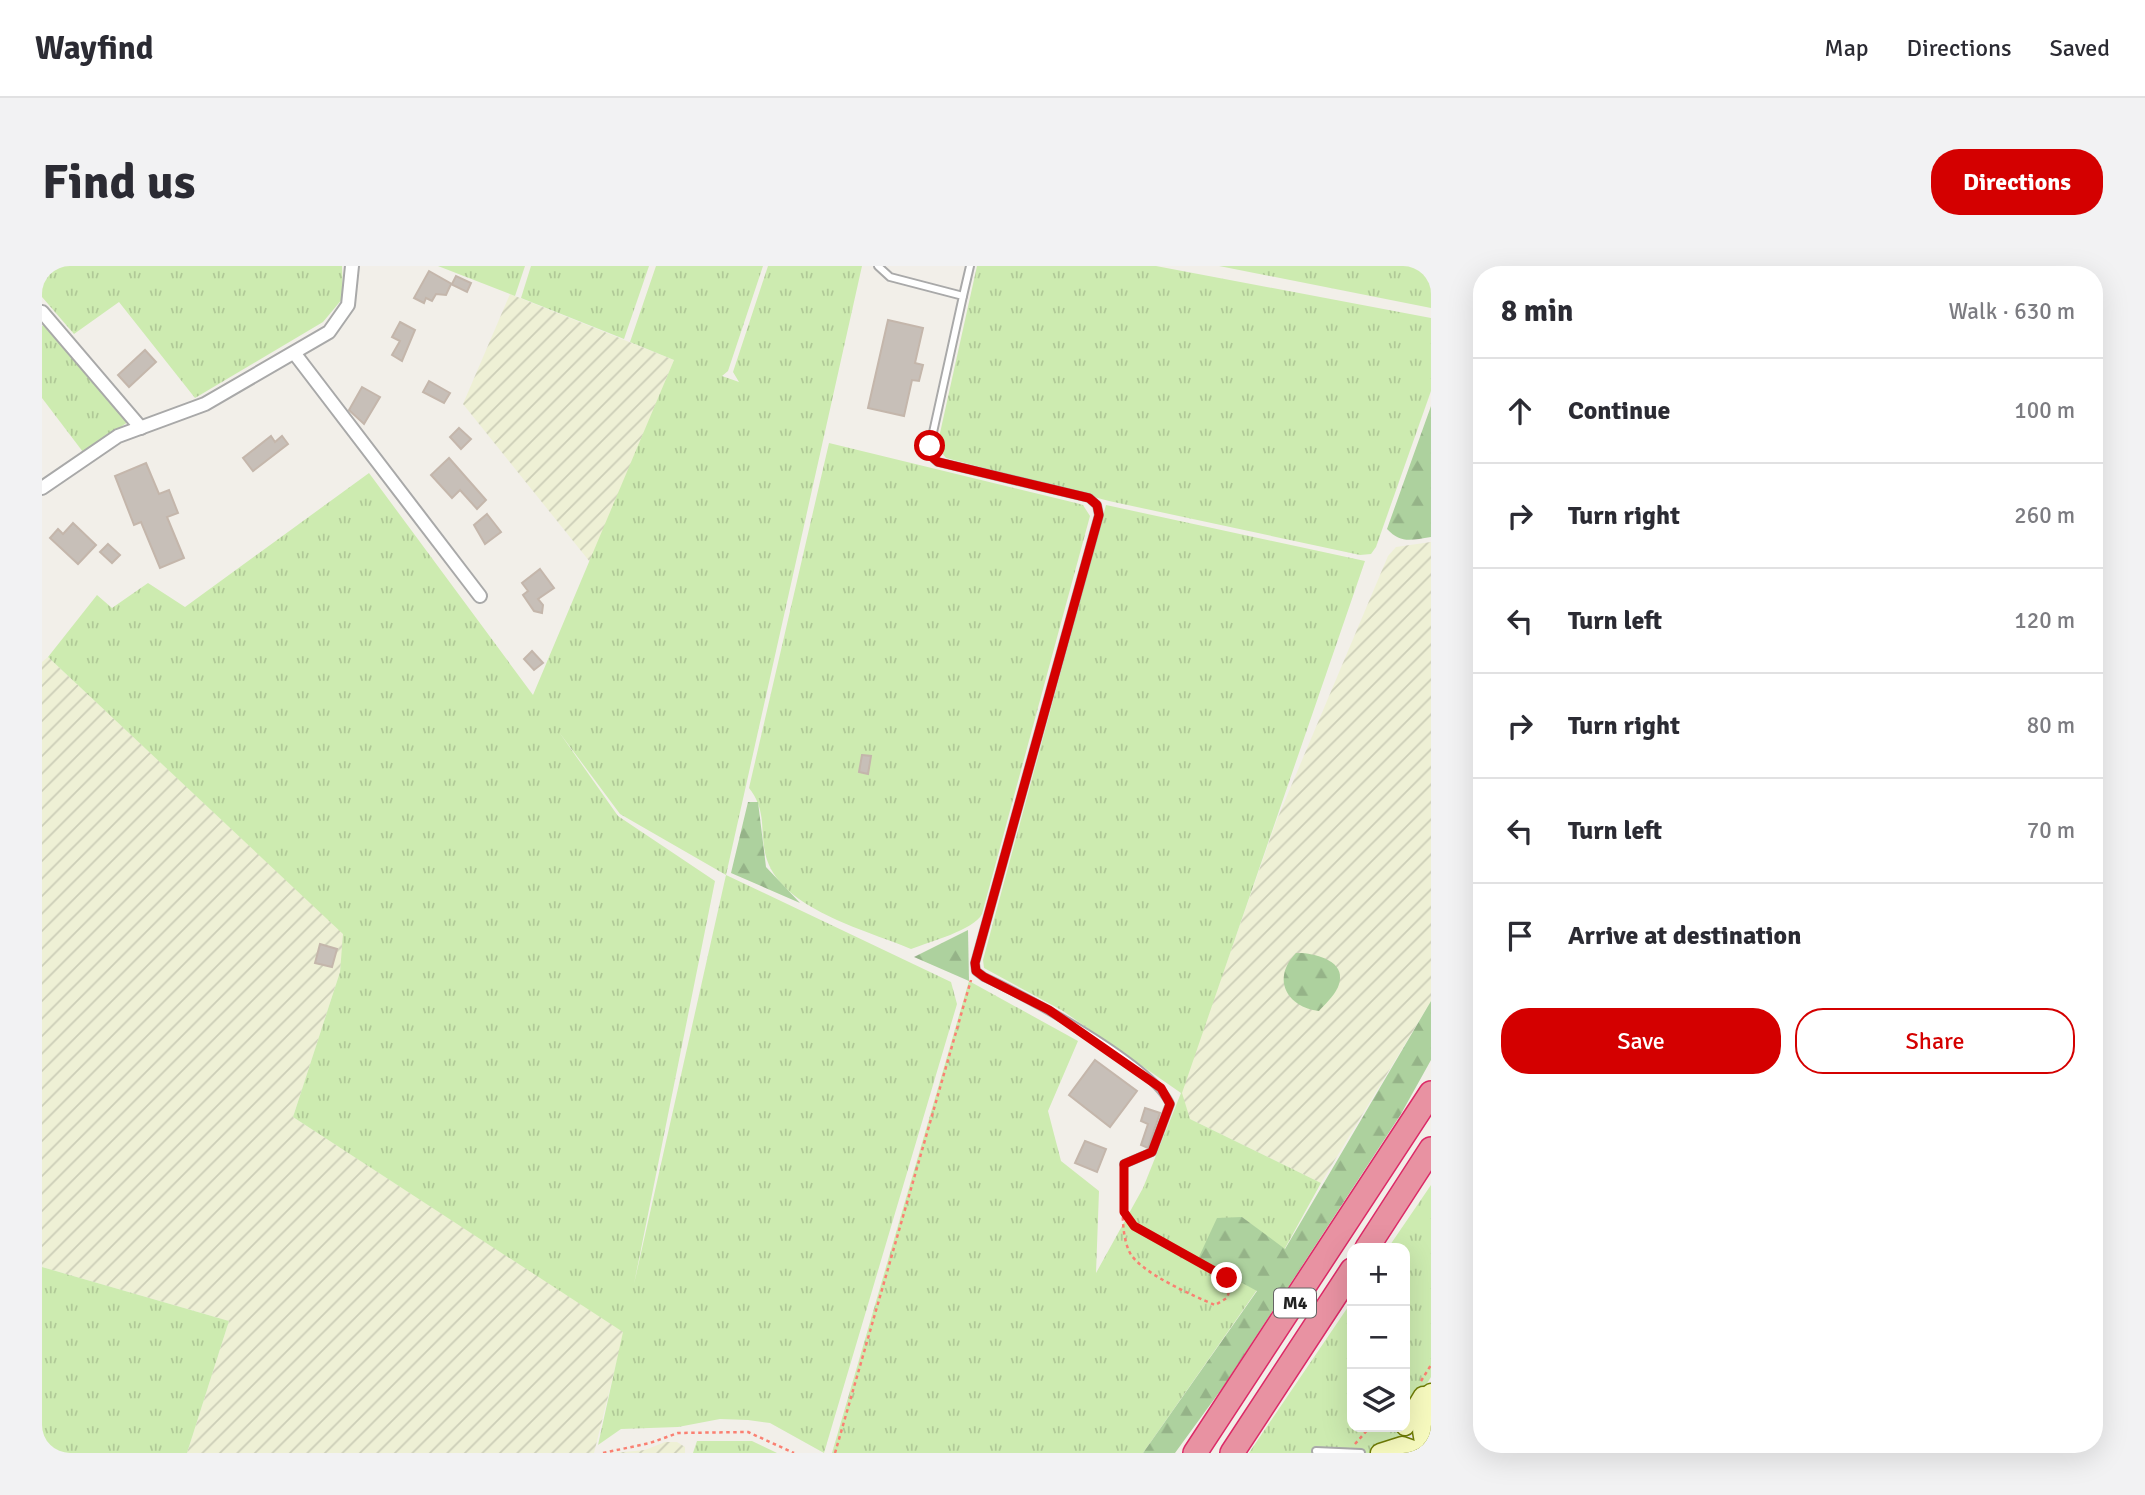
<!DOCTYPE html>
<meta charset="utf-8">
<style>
body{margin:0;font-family:Signika,sans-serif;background:#f2f2f3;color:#2b2b33}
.controls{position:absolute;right:21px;bottom:21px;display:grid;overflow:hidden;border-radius:14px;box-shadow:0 7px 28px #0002}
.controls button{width:63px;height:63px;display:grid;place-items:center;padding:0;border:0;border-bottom:2px solid #e1e1e2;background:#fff;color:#2b2b33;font:35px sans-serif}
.stop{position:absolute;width:21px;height:21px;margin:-16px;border:5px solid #d40000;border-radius:50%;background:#fff}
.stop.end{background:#d40000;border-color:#fff;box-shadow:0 2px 7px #0008}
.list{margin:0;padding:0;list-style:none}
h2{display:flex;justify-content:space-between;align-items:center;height:91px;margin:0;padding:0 28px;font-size:30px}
h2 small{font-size:23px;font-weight:400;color:#7c7c81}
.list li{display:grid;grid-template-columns:46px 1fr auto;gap:21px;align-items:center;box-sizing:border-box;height:105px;padding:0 28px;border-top:2px solid #e1e1e2}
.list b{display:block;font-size:26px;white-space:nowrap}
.list em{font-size:23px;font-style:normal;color:#7c7c81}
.actions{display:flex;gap:14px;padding:21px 28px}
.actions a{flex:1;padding:16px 0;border:2px solid #d40000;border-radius:28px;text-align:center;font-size:24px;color:#d40000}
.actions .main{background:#d40000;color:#fff}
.icon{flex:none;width:38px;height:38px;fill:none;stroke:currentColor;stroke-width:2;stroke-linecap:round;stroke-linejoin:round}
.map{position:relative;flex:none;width:1389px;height:1187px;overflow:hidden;border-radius:28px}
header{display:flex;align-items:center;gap:42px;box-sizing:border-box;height:98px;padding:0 35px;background:#fff;border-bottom:2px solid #e1e1e2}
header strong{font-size:33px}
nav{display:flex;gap:38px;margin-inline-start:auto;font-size:24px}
.intro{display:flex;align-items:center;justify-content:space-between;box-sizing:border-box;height:168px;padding:0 42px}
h1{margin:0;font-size:49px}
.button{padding:18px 32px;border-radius:28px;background:#d40000;color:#fff;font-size:24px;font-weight:700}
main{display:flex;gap:42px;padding:0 42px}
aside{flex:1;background:#fff;border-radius:28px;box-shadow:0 7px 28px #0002}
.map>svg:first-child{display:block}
.farmland{fill:url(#farmland-furrows)}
.grass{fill:url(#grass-tufts);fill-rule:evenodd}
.forest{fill:url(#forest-firs)}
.building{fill:#c7bfb8;stroke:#c4b6ab;stroke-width:2}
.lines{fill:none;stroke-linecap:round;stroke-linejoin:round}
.lane-casing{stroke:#a9a9a9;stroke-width:10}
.street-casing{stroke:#a9a9a9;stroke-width:16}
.secondary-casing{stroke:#707d05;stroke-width:21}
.highway-casing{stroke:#dc2a67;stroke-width:26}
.path{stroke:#fa8072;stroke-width:2.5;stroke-dasharray:3.5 3.5;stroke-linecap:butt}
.lane{stroke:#fff;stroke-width:6}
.street{stroke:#fff;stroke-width:12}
.secondary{stroke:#f7fabf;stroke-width:18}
.highway{stroke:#e892a2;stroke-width:23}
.route{stroke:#d40000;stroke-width:9}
.labels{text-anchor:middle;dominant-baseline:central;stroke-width:7;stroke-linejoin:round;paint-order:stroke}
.shield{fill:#fff;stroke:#646464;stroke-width:2}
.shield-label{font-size:18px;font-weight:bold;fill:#222}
</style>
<header>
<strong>Wayfind</strong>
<nav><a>Map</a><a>Directions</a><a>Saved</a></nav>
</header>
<div class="intro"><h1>Find us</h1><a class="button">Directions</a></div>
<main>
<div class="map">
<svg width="1389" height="1187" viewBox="0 0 1389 1187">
<defs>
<pattern id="farmland-furrows" width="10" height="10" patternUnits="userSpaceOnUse" patternTransform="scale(1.75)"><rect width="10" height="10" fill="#eef0d5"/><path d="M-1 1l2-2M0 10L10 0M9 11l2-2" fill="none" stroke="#ccceb7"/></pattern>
<pattern id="grass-tufts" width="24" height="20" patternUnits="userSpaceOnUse" patternTransform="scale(1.75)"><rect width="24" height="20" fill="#cdebb0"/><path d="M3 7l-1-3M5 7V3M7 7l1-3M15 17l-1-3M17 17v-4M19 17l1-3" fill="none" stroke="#b0c997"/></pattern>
<pattern id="forest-firs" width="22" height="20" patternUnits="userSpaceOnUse" patternTransform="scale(1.75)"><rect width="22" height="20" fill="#add19e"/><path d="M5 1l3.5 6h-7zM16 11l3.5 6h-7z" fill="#95b388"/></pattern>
</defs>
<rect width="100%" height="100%" fill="#f2efe9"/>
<g class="farmland">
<polygon points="468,28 632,94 548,296 421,138"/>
<polygon points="1389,276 1389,735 1279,917 1148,853 1139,827 1234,556 1346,290 1354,281"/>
<polygon points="6,391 302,668 298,706 251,851 582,1066 552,1187 145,1187 187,1055 0,1001 0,396"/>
<polygon points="623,1176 635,1176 643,1181 643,1187 571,1187 603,1184"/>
</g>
<g class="grass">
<polygon points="0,0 300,0 301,32 281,56 153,132 77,36 32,68 0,31"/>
<polygon points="396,0 483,0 473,30"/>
<polygon points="489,0 607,0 582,73 479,32"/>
<path d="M614 0H721L686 105 680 110 697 116 691 106 726 0H820L684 609 909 716 915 738 782 1187 728 1157 706 1154 678 1153 636 1161 579 1163 556 1179 581 1066 251 851 298 706 301 668 6 391 55 329 70 342 106 317 143 341 327 207 491 429 632 94 588 76ZM517 466 578 548 684 609 592 1018 673 615 576 550Z"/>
<polygon points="935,0 1114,0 1389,52 1389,125 1334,281 1329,288 1318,289 1067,235 904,192 896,182 896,176"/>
<polygon points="1177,0 1389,0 1389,42"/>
<polygon points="3,57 86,156 41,186 0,132 0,60"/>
<path d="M787 177 1034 237 1041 239 1048 250 940 648C932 664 887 676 869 683 827 665 747 645 727 599 715 572 728 548 707 522Z"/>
<polygon points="1064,239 1323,295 1140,827 1148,853 1279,917 1242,984 1200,951 1215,1024 1101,1187 790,1187 927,715 1036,775 1006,845 1019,895 1057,925 1054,1007 1101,922 1139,827 1021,745 942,702 941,694"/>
<polygon points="1389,919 1389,1111 1373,1137 1354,1187 1207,1187 1310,1035 1310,1161 1363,1161 1363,982 1346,982"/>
<polygon points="0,1001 187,1055 145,1187 0,1187"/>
<polygon points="655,1175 710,1175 735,1187 651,1187"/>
</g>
<g class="forest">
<path d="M1389 140V271C1369 274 1359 278 1345 263Z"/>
<polygon points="706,536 716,536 724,601 758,637 689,607"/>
<polygon points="926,664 927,715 872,691"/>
<path d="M1254 687C1268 686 1300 693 1298 712 1298 725 1285 736 1277 745 1245 741 1229 713 1254 687Z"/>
<polygon points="1389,735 1389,794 1359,848 1181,1121 1133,1187 1101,1187 1215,1025 1156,993 1175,952 1200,951 1243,983"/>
</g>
<g class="building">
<polygon points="387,5 410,18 414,10 429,17 425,26 409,18 404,29 394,28 390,35 384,32 382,37 372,32"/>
<polygon points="846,54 881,62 873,97 881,99 877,115 870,114 862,150 826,142"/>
<polygon points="358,56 373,64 360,95 350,89 358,75 350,71"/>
<polygon points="103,84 114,96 87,121 76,109"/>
<polygon points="387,115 408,127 402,137 381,126"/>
<polygon points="320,121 338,131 322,158 307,144"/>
<polygon points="417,162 429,173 419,183 408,171"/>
<polygon points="229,170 233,176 240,170 246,178 211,205 201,192"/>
<polygon points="407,192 444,234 435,243 418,224 410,232 389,209"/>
<polygon points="104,197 117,228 127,224 136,247 125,251 142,292 118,302 99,256 92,259 73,210"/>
<polygon points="445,248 459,266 443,278 432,259"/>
<polygon points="31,257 54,279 36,298 8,272 16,263 21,268"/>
<polygon points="66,278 78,289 70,297 58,286"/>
<polygon points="498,303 512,322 496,333 501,339 500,347 492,345 481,329 486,325 480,317"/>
<polygon points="490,385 501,397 492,404 482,393"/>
<polygon points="820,489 829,490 826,508 817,506"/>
<polygon points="278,678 295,683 290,701 273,697"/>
<polygon points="1053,794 1095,825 1068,861 1027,829"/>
<polygon points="1103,842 1118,847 1106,882 1099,879 1106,858 1099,855"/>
<polygon points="1043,875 1064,883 1055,906 1033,897"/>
</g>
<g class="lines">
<defs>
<g id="lane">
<path d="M836 0 848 11 921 30 888 180 889 190 896 196 1047 232 1055 239 1057 249 933 697 934 705 942 711C984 730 1111 799 1128 838L1110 886 1082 898"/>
<polyline points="921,30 928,0"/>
<polyline points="1274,1185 1319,1187"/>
</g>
<g id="street">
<polyline points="0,46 99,162"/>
<polyline points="253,88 438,330"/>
<polyline points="0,222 76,170 163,138 287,66 306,39 310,0"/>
</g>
<g id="secondary">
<polyline points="1363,1160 1381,1130"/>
<polyline points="1338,1187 1360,1180 1380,1187"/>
<path d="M1387 1187C1375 1164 1380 1150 1389 1127"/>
</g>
<g id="highway">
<polyline points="1325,982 1389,883"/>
<polyline points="1153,1187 1389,827"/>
<polyline points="1190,1187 1310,1004"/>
</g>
</defs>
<use href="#lane" class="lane-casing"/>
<use href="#street" class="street-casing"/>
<use href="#secondary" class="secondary-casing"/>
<use href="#highway" class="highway-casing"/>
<g class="path">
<path d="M1081 946 1092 960 1185 1012 1189 1020 1185 1032 1173 1039C1152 1030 1096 1006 1087 985 1077 962 1082 930 1082 905"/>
<polyline points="1379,1115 1389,1099"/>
<polyline points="1313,1178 1328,1161"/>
<polyline points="561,1187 608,1177 636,1167 706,1166 752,1187"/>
<polyline points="793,1187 929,714"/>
</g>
<use href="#lane" class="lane"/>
<use href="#street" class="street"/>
<use href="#secondary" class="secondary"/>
<use href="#highway" class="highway"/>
</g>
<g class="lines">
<polyline class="route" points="888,180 889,190 896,196 1047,232 1055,239 1057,249 933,697 934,705 942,711 1007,744 1119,822 1128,838 1110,886 1082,898 1082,946 1092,960 1185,1012"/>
</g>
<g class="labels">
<rect class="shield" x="1232" y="1022.5" width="42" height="29" rx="5"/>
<g class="shield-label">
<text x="1253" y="1037">M4</text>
</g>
</g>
</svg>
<div class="controls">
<button>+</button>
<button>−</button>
<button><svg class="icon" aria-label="layers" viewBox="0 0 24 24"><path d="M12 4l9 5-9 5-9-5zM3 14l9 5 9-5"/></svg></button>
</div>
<div class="stop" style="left:888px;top:180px"></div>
<div class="stop end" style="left:1185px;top:1012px"></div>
</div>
<aside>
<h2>8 min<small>Walk · 630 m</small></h2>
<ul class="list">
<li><svg class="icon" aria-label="ahead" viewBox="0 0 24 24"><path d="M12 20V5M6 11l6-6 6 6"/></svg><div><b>Continue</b></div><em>100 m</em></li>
<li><svg class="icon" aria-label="right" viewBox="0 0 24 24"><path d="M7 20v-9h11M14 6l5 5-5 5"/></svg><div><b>Turn right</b></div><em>260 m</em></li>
<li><svg class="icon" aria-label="left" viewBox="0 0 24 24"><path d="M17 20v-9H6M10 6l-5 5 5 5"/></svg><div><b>Turn left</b></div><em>120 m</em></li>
<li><svg class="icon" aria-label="right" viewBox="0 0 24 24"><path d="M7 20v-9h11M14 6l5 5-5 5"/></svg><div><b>Turn right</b></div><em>80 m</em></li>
<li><svg class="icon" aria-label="left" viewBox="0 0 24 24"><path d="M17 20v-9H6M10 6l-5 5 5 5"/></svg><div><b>Turn left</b></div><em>70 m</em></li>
<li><svg class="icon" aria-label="arrive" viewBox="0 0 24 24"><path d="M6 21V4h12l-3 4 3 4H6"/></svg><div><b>Arrive at destination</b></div></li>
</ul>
<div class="actions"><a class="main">Save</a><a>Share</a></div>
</aside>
</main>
